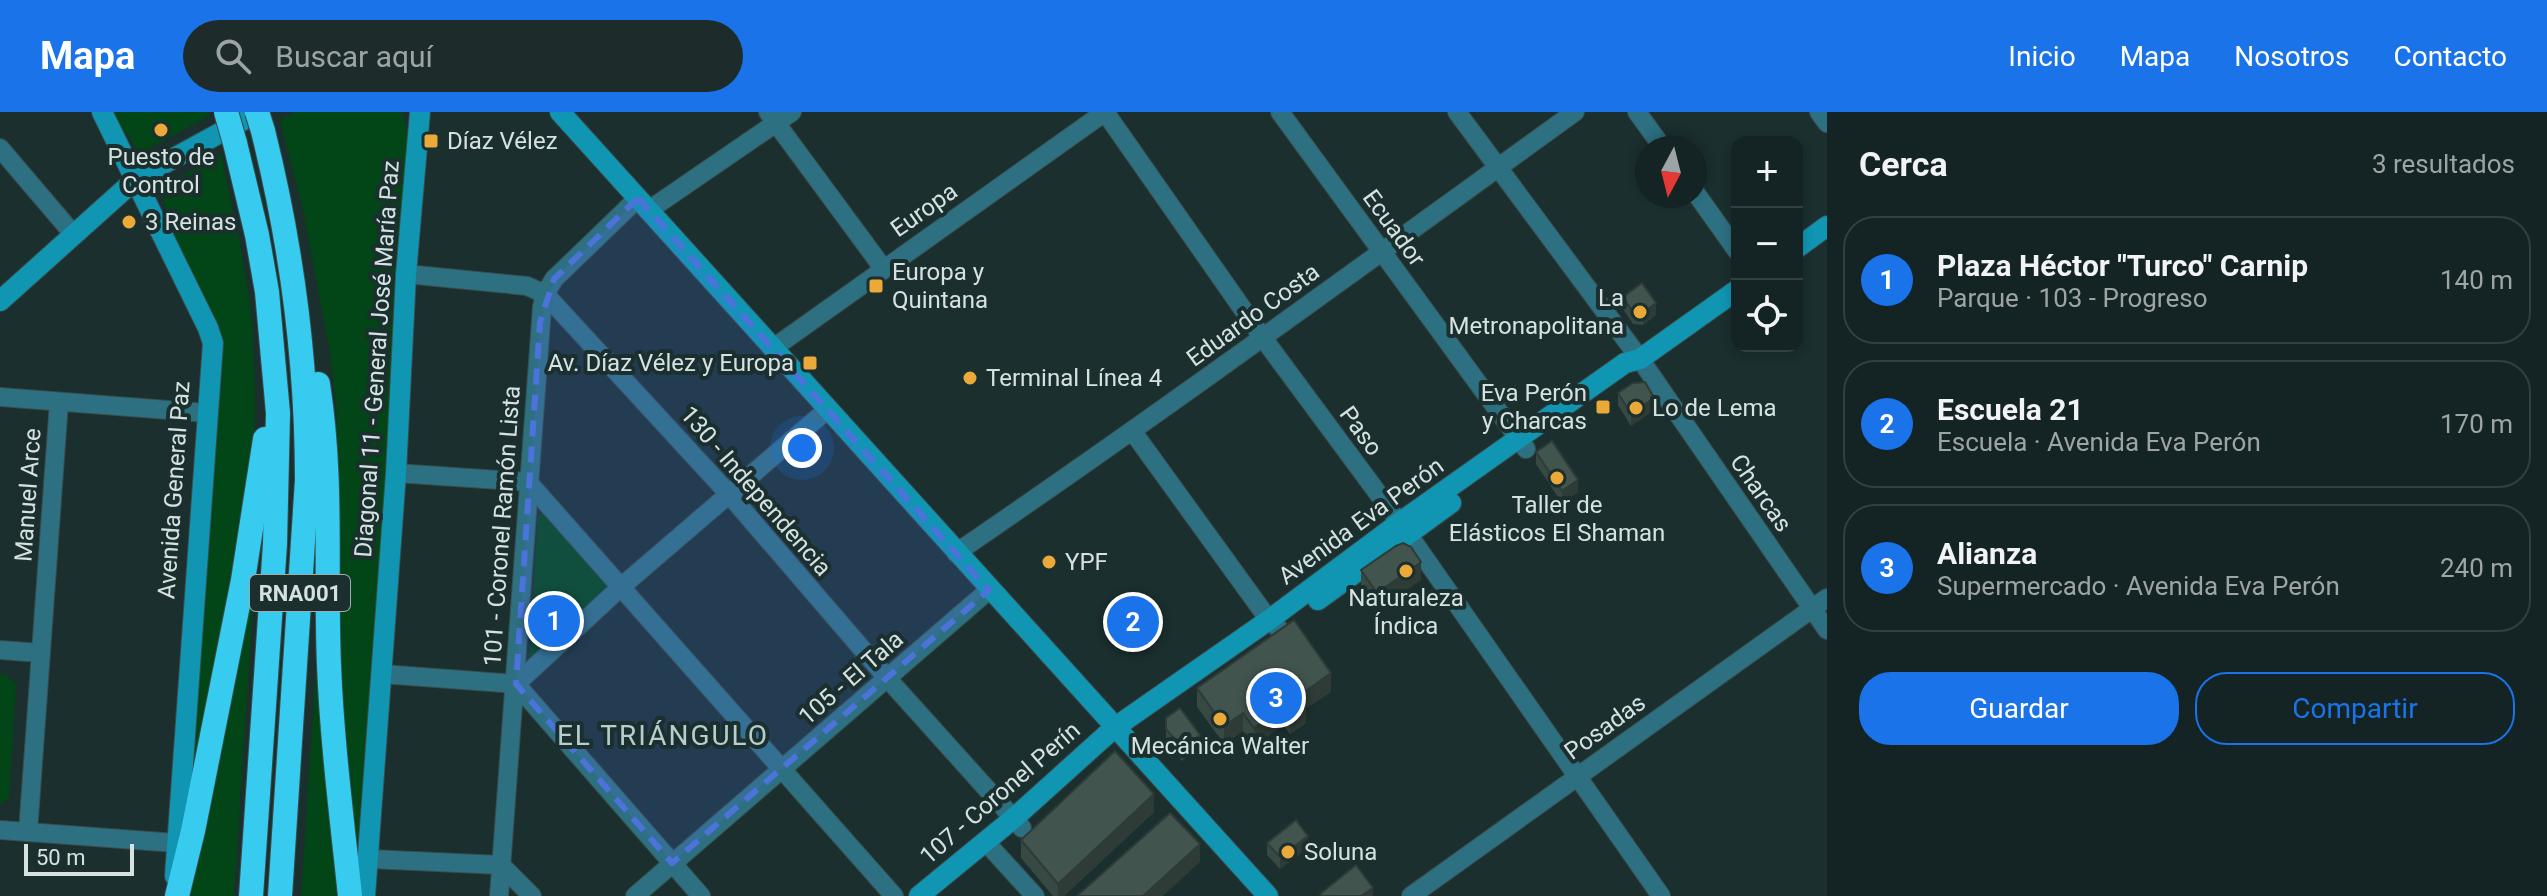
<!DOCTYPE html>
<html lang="es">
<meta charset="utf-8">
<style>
body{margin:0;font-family:Roboto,sans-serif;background:#1d2b2b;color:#f1f3f6}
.controls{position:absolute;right:24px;top:24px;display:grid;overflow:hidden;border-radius:16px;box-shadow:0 4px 12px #0003}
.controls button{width:72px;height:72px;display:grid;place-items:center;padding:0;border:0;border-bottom:2px solid #334041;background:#142323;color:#f1f3f6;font:40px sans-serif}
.compass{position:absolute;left:1635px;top:24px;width:72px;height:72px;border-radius:50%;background:#142323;box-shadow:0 4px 12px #0003;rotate:187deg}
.scale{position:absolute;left:24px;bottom:20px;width:110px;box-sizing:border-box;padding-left:8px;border:4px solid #d6e2e2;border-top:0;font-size:22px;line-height:28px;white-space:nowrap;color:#d6e2e2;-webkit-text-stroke:6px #1b2f2f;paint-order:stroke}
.you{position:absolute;left:802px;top:336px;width:28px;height:28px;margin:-20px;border:6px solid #fff;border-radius:50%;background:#1a73e8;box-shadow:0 0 0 12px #1a73e833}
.badge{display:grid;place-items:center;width:52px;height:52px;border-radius:50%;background:#1a73e8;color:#fff;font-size:26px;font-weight:700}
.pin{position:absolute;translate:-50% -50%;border:4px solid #fff;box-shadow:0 2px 8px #0006}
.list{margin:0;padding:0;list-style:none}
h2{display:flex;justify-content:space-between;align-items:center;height:104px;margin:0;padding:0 32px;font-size:34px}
h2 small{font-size:26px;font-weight:400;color:#9da4a6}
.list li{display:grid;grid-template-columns:52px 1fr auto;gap:24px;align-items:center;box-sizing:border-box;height:128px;margin:0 16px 16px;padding:0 16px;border:2px solid #334041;border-radius:32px}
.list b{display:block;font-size:30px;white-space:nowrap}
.list p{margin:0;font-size:26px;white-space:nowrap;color:#9da4a6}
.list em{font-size:26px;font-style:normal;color:#9da4a6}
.actions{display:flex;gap:16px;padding:24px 32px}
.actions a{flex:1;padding:18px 0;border:2px solid #1a73e8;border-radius:32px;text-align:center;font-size:28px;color:#1a73e8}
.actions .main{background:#1a73e8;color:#fff}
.icon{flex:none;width:44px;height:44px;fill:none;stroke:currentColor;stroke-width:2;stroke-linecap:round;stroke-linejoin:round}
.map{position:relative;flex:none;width:1827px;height:784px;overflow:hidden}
header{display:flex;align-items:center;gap:48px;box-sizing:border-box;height:112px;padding:0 40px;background:#1a73e8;color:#fff}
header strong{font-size:38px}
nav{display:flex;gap:44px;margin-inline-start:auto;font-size:28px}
.search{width:560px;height:72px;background:#1d2b2b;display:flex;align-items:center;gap:20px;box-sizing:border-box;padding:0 28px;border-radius:44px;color:#9da4a6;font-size:30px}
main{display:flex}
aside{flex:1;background:#142323}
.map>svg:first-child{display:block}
.green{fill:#024516}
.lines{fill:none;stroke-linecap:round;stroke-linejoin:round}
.street-casing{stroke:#394c4c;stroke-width:20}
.secondary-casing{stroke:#394c4c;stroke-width:22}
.highway-casing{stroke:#394c4c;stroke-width:26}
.street{stroke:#2d7082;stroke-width:18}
.secondary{stroke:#1096b3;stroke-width:20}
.highway{stroke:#36cbef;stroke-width:24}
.highway-bridge-casing{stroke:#394c4c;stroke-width:26;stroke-linecap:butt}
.highway-bridge{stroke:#36cbef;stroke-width:24}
.wall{fill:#384842}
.shaded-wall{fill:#2e3b36}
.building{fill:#41544d;stroke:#2e3b36;stroke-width:2}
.marked{fill:#4b73da;fill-opacity:0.2;stroke:#4b73da;stroke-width:6;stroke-dasharray:16 10;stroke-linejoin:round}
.poi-dot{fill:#eba93a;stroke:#1b2f2f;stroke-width:3}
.labels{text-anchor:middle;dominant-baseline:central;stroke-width:8;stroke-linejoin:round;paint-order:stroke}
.shield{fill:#1b2f2f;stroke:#9eacac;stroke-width:2}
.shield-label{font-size:22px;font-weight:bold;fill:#d6e2e2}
.poi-label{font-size:24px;fill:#d6e2e2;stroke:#1b2f2f;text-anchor:start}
.street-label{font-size:24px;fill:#d6e2e2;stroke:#1b2f2f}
.quarter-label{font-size:28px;letter-spacing:2px;fill:#b6cecd;stroke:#1b2f2f}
</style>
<header>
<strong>Mapa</strong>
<div class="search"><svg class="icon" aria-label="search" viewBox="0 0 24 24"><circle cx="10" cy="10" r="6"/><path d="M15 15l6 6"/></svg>Buscar aquí</div>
<nav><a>Inicio</a><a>Mapa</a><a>Nosotros</a><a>Contacto</a></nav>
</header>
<main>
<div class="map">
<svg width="1827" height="784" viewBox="0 0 1827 784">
<rect width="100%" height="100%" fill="#1b2f2f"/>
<g class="green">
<polygon points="110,0 209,0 209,4 144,39 135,36 127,21 122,23"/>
<polygon points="294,0 402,0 408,23 391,325 358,728 353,726 335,544 337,302 330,240 304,103 280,8"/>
<path d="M221 42 242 142 252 207 255 277 254 352 191 685C199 529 206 374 214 218 216 187 145 96 168 72Z"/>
<polygon points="542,401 547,401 612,473 529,549 538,404"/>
<polygon points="256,446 234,784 190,784 191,753"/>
<polygon points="318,526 344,784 301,784"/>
<polygon points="0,562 6,563 16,572 9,686 0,692"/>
</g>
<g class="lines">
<defs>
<g id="street">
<polyline points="768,0 883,156"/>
<polyline points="1105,0 1263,226 1408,422 1661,784"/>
<polyline points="1280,0 1526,337"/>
<polyline points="1457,0 1640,247 1827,518"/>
<polyline points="1637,0 1663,36"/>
<polyline points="1819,0 1827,11"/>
<polyline points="0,36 74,123"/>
<polyline points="1695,80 1737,139"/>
<polyline points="649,98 792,0"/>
<polyline points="406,162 527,174 545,182 728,381 888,567 1022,716"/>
<polyline points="772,237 1105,0"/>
<polyline points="0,285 207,301"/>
<polyline points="1133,320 1269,508 1279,517"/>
<polyline points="396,361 528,370 894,784"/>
<path d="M956 441C1165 298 1370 148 1575 0"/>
<polyline points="0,538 41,541"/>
<polyline points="382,562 516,572 701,784"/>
<polyline points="516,572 621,475 828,297"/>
<polyline points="0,718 176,731"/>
<polyline points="28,720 59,290"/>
<polyline points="993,738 1035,784"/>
<polyline points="370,747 501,753 532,784"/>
<polyline points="499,784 542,195 545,182 554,167 638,86"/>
<polyline points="635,784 989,478"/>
<polyline points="1411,784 1827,486"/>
</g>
<g id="secondary">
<polyline points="102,0 208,216 213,231 175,764"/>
<polyline points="560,0 1268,784"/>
<polyline points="1797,136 1827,114"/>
<polyline points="0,189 136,67 258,0"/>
<polyline points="1318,488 1451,391"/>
<polyline points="365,784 396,361 406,162 420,0"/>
<polyline points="919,784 1014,706 1114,616 1269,508 1399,411 1625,251 1640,247 1737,178"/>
</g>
<g id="highway">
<path d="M263 19C292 135 307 249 307 368L280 784"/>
<polyline points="235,31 257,123 267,180 278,301 275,432 251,784"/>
<path d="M318 272C333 368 325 457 329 553 332 630 342 707 350 784"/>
<polyline points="177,784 193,719 243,468 265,327"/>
</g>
</defs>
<use href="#street" class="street-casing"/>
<use href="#secondary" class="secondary-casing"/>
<use href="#highway" class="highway-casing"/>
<use href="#street" class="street"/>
<use href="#secondary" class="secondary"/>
<use href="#highway" class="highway"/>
<defs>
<g id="highway-bridge">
<polyline points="226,0 235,31"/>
<polyline points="257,0 263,19"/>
</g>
</defs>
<use href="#highway-bridge" class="highway-bridge-casing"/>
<use href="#highway-bridge" class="highway-bridge"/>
</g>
<g class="wall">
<polygon points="1623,185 1656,203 1643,213 1633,212 1623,197"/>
<polygon points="1618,281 1654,298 1631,314 1618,293"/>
<polygon points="1536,340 1578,380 1562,391 1536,352"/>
<polygon points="1361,458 1421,468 1377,499 1361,476"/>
<polygon points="1197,576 1331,580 1306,596 1306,611 1290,622 1283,613 1254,634 1243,619 1224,632 1197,595"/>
<polygon points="1166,606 1200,635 1182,649 1166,629"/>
<polygon points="1154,700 1064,784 1053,784 1021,746 1021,728"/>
<polygon points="1267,731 1308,736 1280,757 1267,743"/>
</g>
<g class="shaded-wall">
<polygon points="1656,191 1656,203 1643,213 1643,201"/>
<polygon points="1654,286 1654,298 1631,314 1631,302"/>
<polygon points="1578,368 1578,380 1562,391 1562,379"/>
<polygon points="1421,450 1421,468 1377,499 1377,481"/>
<polygon points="1331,561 1331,580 1306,596 1306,611 1290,622 1290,604 1300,583"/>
<polygon points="1283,595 1283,613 1254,634 1254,616"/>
<polygon points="1243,601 1243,619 1224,632 1224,614"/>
<polygon points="1200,623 1200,635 1182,649 1182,636"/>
<polygon points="1154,682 1154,700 1064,784 1058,784 1058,772"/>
<polygon points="1308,724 1308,736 1280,757 1280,745"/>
<polygon points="1200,732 1200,750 1163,784 1143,784"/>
<polygon points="1373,776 1373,784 1361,784"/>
</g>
<g class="building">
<polygon points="1642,171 1656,191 1643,201 1633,200 1623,185"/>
<polygon points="1645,270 1654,286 1631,302 1618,281 1633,271"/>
<polygon points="1552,329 1578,368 1562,379 1536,340"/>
<polygon points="1403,431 1411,435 1421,450 1377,481 1361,458 1396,434"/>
<polygon points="1294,508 1331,561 1300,583 1306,593 1290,604 1283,595 1254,616 1243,601 1224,614 1197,576"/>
<polygon points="1180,596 1200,623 1182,636 1166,617 1166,606"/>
<polygon points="1115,639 1154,682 1058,772 1021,728"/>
<polygon points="1170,701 1200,732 1143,784 1077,784"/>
<polygon points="1296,708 1308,724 1280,745 1267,731"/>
<polygon points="1356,753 1373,776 1361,784 1322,784 1320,782"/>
</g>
<path class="marked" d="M638 86 989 478 672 751 516 572 540 210 554 167Z"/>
<g class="poi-dot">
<circle cx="161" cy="18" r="8"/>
<rect x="423" y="21" width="16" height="16" rx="4"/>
<circle cx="129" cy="110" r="8"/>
<rect x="868" y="166" width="16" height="16" rx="4"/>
<circle cx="1640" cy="200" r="8"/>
<rect x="802" y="243" width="16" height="16" rx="4"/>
<circle cx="970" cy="266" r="8"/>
<rect x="1595" y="287" width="16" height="16" rx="4"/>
<circle cx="1636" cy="296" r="8"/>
<circle cx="1557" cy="366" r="8"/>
<circle cx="1049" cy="450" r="8"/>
<circle cx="1406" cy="459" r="8"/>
<circle cx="1220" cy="607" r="8"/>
<circle cx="1288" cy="740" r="8"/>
</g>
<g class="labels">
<rect class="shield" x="250" y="463" width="100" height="36" rx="6"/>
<g class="shield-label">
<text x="300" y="481">RNA001</text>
</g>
<g class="poi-label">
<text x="447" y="29">Díaz Vélez</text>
<text x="161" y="45" text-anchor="middle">Puesto de<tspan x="161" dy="28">Control</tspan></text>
<text x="145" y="110">3 Reinas</text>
<text x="892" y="160">Europa y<tspan x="892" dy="28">Quintana</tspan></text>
<text x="1624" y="186" text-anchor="end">La<tspan x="1624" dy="28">Metronapolitana</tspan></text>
<text x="794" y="251" text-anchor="end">Av. Díaz Vélez y Europa</text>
<text x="986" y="266">Terminal Línea 4</text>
<text x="1587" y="281" text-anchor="end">Eva Perón<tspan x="1587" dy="28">y Charcas</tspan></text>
<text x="1652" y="296">Lo de Lema</text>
<text x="1557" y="393" text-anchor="middle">Taller de<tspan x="1557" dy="28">Elásticos El Shaman</tspan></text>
<text x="1065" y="450">YPF</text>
<text x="1406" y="486" text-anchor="middle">Naturaleza<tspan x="1406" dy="28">Índica</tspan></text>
<text x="1220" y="634" text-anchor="middle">Mecánica Walter</text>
<text x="1304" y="740">Soluna</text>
</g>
<g class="street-label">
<text transform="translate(924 98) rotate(-35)">Europa</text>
<text transform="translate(1394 116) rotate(54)">Ecuador</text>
<text transform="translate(1253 203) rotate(-36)">Eduardo Costa</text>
<text transform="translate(377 247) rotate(-86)">Diagonal 11 - General José María Paz</text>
<text transform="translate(1361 319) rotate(54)">Paso</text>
<text transform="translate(174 378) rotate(-86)">Avenida General Paz</text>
<text transform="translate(756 379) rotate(49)">130 - Independencia</text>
<text transform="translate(1761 381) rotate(55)">Charcas</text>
<text transform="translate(28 383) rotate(-86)">Manuel Arce</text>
<text transform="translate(1361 409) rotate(-36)">Avenida Eva Perón</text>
<text transform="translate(502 414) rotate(-86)">101 - Coronel Ramón Lista</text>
<text transform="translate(851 566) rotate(-41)">105 - El Tala</text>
<text transform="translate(1605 615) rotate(-36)">Posadas</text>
<text transform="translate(1000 681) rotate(-41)">107 - Coronel Perín</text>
</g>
<g class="quarter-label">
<text x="663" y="623">EL TRIÁNGULO</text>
</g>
</g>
</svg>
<div class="controls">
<button>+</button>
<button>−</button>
<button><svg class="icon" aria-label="locate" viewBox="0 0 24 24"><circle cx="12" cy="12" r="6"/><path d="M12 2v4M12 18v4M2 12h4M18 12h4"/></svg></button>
</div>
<svg class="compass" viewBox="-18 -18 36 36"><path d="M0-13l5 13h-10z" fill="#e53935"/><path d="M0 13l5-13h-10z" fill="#9da4a6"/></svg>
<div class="scale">50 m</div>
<div class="you"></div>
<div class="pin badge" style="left:554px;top:509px">1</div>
<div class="pin badge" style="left:1133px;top:510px">2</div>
<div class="pin badge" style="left:1276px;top:586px">3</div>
</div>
<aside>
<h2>Cerca<small>3 resultados</small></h2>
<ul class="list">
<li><span class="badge">1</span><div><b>Plaza Héctor &quot;Turco&quot; Carnip</b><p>Parque · 103 - Progreso</p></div><em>140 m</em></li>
<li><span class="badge">2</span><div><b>Escuela 21</b><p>Escuela · Avenida Eva Perón</p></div><em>170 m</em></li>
<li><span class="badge">3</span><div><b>Alianza</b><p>Supermercado · Avenida Eva Perón</p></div><em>240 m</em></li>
</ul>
<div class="actions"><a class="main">Guardar</a><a>Compartir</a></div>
</aside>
</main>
